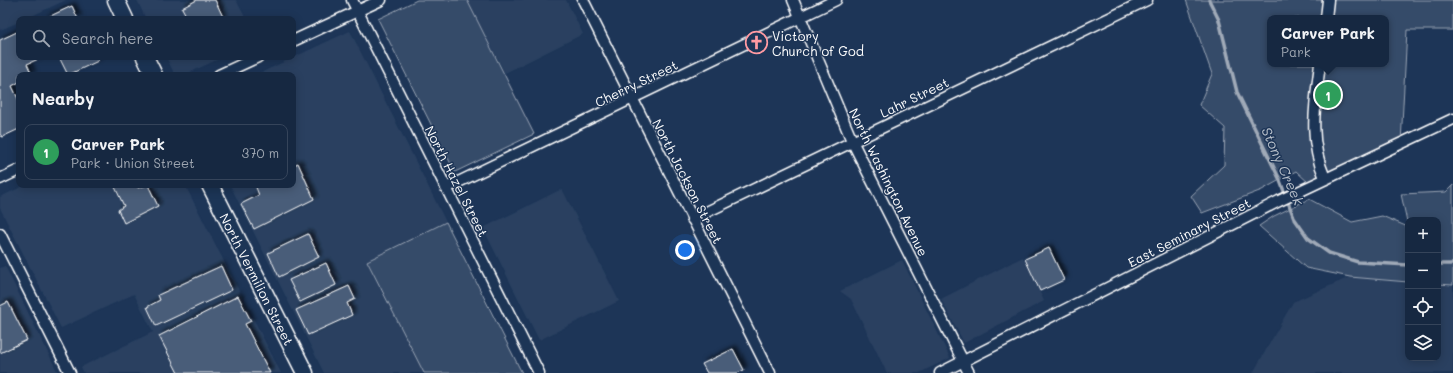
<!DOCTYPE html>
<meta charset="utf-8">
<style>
body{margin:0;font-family:Mali,sans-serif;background:#1f3048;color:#f1f3f6}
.controls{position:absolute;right:12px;bottom:12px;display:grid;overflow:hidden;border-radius:8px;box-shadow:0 2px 10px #0003}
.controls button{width:36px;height:36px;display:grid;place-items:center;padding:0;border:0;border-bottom:1px solid #35445a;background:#162841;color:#f1f3f6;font:20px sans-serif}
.you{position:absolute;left:685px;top:250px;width:14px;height:14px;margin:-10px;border:3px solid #fff;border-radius:50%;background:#1a73e8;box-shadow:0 0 0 6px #1a73e833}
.badge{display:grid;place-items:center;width:26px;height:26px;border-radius:50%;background:#ff9aa2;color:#fff;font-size:13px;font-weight:700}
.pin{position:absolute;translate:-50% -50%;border:2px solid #fff;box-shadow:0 1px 4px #0006}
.popup{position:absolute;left:1267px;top:15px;width:122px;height:52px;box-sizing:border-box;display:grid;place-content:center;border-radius:8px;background:#162841;filter:drop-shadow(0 1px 3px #0005);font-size:13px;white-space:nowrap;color:#9ea6b1}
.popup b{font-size:15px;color:#f1f3f6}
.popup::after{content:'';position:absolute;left:50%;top:100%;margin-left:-8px;border:8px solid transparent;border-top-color:#162841}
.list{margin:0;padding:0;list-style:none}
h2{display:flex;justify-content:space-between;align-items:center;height:52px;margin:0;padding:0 16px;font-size:17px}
h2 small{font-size:13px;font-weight:400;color:#9ea6b1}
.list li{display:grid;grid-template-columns:26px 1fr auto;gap:12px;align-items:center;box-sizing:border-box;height:56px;margin:0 8px 8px;padding:0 8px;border:1px solid #35445a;border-radius:8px}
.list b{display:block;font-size:15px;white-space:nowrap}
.list p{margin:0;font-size:13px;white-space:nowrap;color:#9ea6b1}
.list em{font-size:13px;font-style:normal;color:#9ea6b1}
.icon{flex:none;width:22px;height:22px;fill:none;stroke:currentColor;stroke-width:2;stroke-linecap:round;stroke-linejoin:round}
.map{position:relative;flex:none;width:1453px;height:373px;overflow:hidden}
.search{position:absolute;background:#162841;box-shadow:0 2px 10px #0003;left:16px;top:16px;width:280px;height:44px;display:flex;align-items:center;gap:10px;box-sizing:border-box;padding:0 14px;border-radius:8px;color:#9ea6b1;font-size:15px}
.panel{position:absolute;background:#162841;box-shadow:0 2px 10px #0003;left:16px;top:72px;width:280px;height:116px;border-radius:8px}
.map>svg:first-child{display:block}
.built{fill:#2a4161}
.green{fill:#364b69;stroke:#9aa5b4;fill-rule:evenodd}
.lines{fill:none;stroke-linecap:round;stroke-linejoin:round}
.stream{stroke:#a0aab8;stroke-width:3.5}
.building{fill:#4a5d79;stroke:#fff;filter:url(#shadow)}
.minor-casing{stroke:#fff;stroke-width:13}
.primary-casing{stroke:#fff;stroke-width:19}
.minor{stroke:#1d3557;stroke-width:10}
.primary{stroke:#1d3557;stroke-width:16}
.labels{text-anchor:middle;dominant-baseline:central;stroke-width:3;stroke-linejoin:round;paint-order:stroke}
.poi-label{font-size:13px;fill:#fff;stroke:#1d3557;text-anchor:start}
.street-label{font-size:13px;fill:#fff;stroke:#1d3557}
.water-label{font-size:14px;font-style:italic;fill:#b8c0ca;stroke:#1d3557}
</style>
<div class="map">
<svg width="1453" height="373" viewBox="0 0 1453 373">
<defs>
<filter id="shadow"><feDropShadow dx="3.5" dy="-3.5" stdDeviation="2" flood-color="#0009"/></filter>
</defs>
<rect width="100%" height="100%" fill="#1d3557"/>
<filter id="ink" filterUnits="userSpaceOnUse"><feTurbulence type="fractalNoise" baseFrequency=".025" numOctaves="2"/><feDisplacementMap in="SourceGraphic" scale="8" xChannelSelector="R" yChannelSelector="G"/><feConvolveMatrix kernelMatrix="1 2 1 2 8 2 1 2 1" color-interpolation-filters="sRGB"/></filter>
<g filter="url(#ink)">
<g class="built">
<polygon points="0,0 66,0 25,19 19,19 19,22 0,30"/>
<polygon points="137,0 236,0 246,19 146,19"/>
<polygon points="467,0 566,0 583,34 505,73"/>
<polygon points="350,31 446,222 367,262 424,373 324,373 230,185 293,185 293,75 256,75"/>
<polygon points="166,57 223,57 184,75 175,75"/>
<polygon points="26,185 185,185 281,373 84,373 81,367 153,332 134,294 61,328 0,208 0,197"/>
<polygon points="562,189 619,301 539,340 483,228"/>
<polygon points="1023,257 1044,301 964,343 941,299"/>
<polygon points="902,260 950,358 919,373 887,373 851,299 840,291"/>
<polygon points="5,266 58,373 0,373 0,268"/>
<polygon points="1350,277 1408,282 1408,358 1438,358 1438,284 1453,285 1453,373 1253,373 1293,302"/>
</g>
<g class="green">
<polygon points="417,0 467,0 534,134 455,172 378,19"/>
<path d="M1186 0H1453V30H1407L1401 143 1311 185 1296 171 1262 190 1202 213 1191 196 1224 165 1225 128 1199 105 1212 74ZM1270 18H1386V64H1270Z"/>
<polygon points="1453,185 1453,285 1438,284 1438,220 1408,220 1408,226 1401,194 1446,192"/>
<polygon points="1309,199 1352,222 1382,216 1408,227 1408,282 1350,277 1306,268 1259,226 1274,216"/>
<polygon points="446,222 522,373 424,373 367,261"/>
</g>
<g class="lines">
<g class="stream">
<polyline points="1209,0 1219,20 1237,92 1279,178 1294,218 1308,238 1329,253 1358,262 1408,265"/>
<polyline points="1438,264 1453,264"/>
</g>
</g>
<g class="building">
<polygon points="197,0 215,0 224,19 188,19 182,8"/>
<polygon points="72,6 78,19 44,19"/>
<polygon points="19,31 19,57 43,57 27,64 32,75 19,75 19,82 12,86 19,101 19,129 2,137 0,134 0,40"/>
<polygon points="59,57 96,57 98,61 68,75"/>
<polygon points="298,163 314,199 254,229 241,204 259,195 255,185 293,185 293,166"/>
<polygon points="114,185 136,185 138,188 148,185 158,206 124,223 118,210 124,206"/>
<polygon points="308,234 319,257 279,277 268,253"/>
<polygon points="1049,248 1064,280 1040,291 1025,259"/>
<polygon points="326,263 336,285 300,302 289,280"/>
<polygon points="221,266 232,290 156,326 147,307 160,300 158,295"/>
<polygon points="349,286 355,299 347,303 352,315 308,335 296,310"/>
<polygon points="238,296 251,321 245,324 270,373 178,373 159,336"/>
<polygon points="8,302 27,340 0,353 0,306"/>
<polygon points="733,349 744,370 737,373 707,373 702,364"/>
</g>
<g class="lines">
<defs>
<g id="minor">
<polyline points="352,0 539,373"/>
<polyline points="583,0 770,373"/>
<polyline points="793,0 852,141 969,373"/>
<polyline points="1326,18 1328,0"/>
<polyline points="293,41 381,0"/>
<path d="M1320 64C1315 105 1308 139 1325 178"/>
<polyline points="219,75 258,57"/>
<polyline points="0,179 19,170"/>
<polyline points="446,188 836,0"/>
<polyline points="692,219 1147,0"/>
<polyline points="0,234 70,373"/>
<polyline points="940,373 1279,201 1453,119"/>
</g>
<g id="primary">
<polyline points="116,0 125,19"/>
<polyline points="145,57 154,75"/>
<polyline points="210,185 305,373"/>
</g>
</defs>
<use href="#minor" class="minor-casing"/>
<use href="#primary" class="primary-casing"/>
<use href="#minor" class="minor"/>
<use href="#primary" class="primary"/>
</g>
</g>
<defs>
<symbol id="church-ring" viewBox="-11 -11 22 22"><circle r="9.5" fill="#1d3557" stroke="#ff9aa2" stroke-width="1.5"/><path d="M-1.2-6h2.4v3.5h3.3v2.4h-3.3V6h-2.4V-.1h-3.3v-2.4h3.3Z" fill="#ff9aa2"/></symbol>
</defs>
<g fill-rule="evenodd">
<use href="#church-ring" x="744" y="30" width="25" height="25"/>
</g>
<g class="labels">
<g class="poi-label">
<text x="772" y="35">Victory<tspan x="772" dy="15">Church of God</tspan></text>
</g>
<g class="street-label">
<text transform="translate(636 83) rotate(-26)">Cherry Street</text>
<text transform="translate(914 97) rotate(-26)">Lahr Street</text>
<text transform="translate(457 181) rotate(63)">North Hazel Street</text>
<text transform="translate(688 181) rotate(63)">North Jackson Street</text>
<text transform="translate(889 182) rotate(64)">North Washington Avenue</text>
<text transform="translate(1189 232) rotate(-27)">East Seminary Street</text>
<text transform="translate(257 279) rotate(63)">North Vermilion Street</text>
</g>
<g class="water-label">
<text transform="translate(1283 166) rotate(66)">Stony Creek</text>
</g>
</g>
</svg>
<div class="controls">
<button>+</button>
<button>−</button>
<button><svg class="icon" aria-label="locate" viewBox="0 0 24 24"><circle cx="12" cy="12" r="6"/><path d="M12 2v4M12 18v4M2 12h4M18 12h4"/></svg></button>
<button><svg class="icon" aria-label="layers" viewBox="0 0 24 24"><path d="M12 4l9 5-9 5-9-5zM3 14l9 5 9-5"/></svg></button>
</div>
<div class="you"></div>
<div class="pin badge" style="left:1328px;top:95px;background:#2e9e5b">1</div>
<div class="popup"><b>Carver Park</b>Park</div>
<div class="search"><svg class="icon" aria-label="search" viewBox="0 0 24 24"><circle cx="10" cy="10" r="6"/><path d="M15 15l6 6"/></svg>Search here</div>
<section class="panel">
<h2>Nearby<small></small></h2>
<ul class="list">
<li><span class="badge" style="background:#2e9e5b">1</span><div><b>Carver Park</b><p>Park · Union Street</p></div><em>370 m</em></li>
</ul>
</section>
</div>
